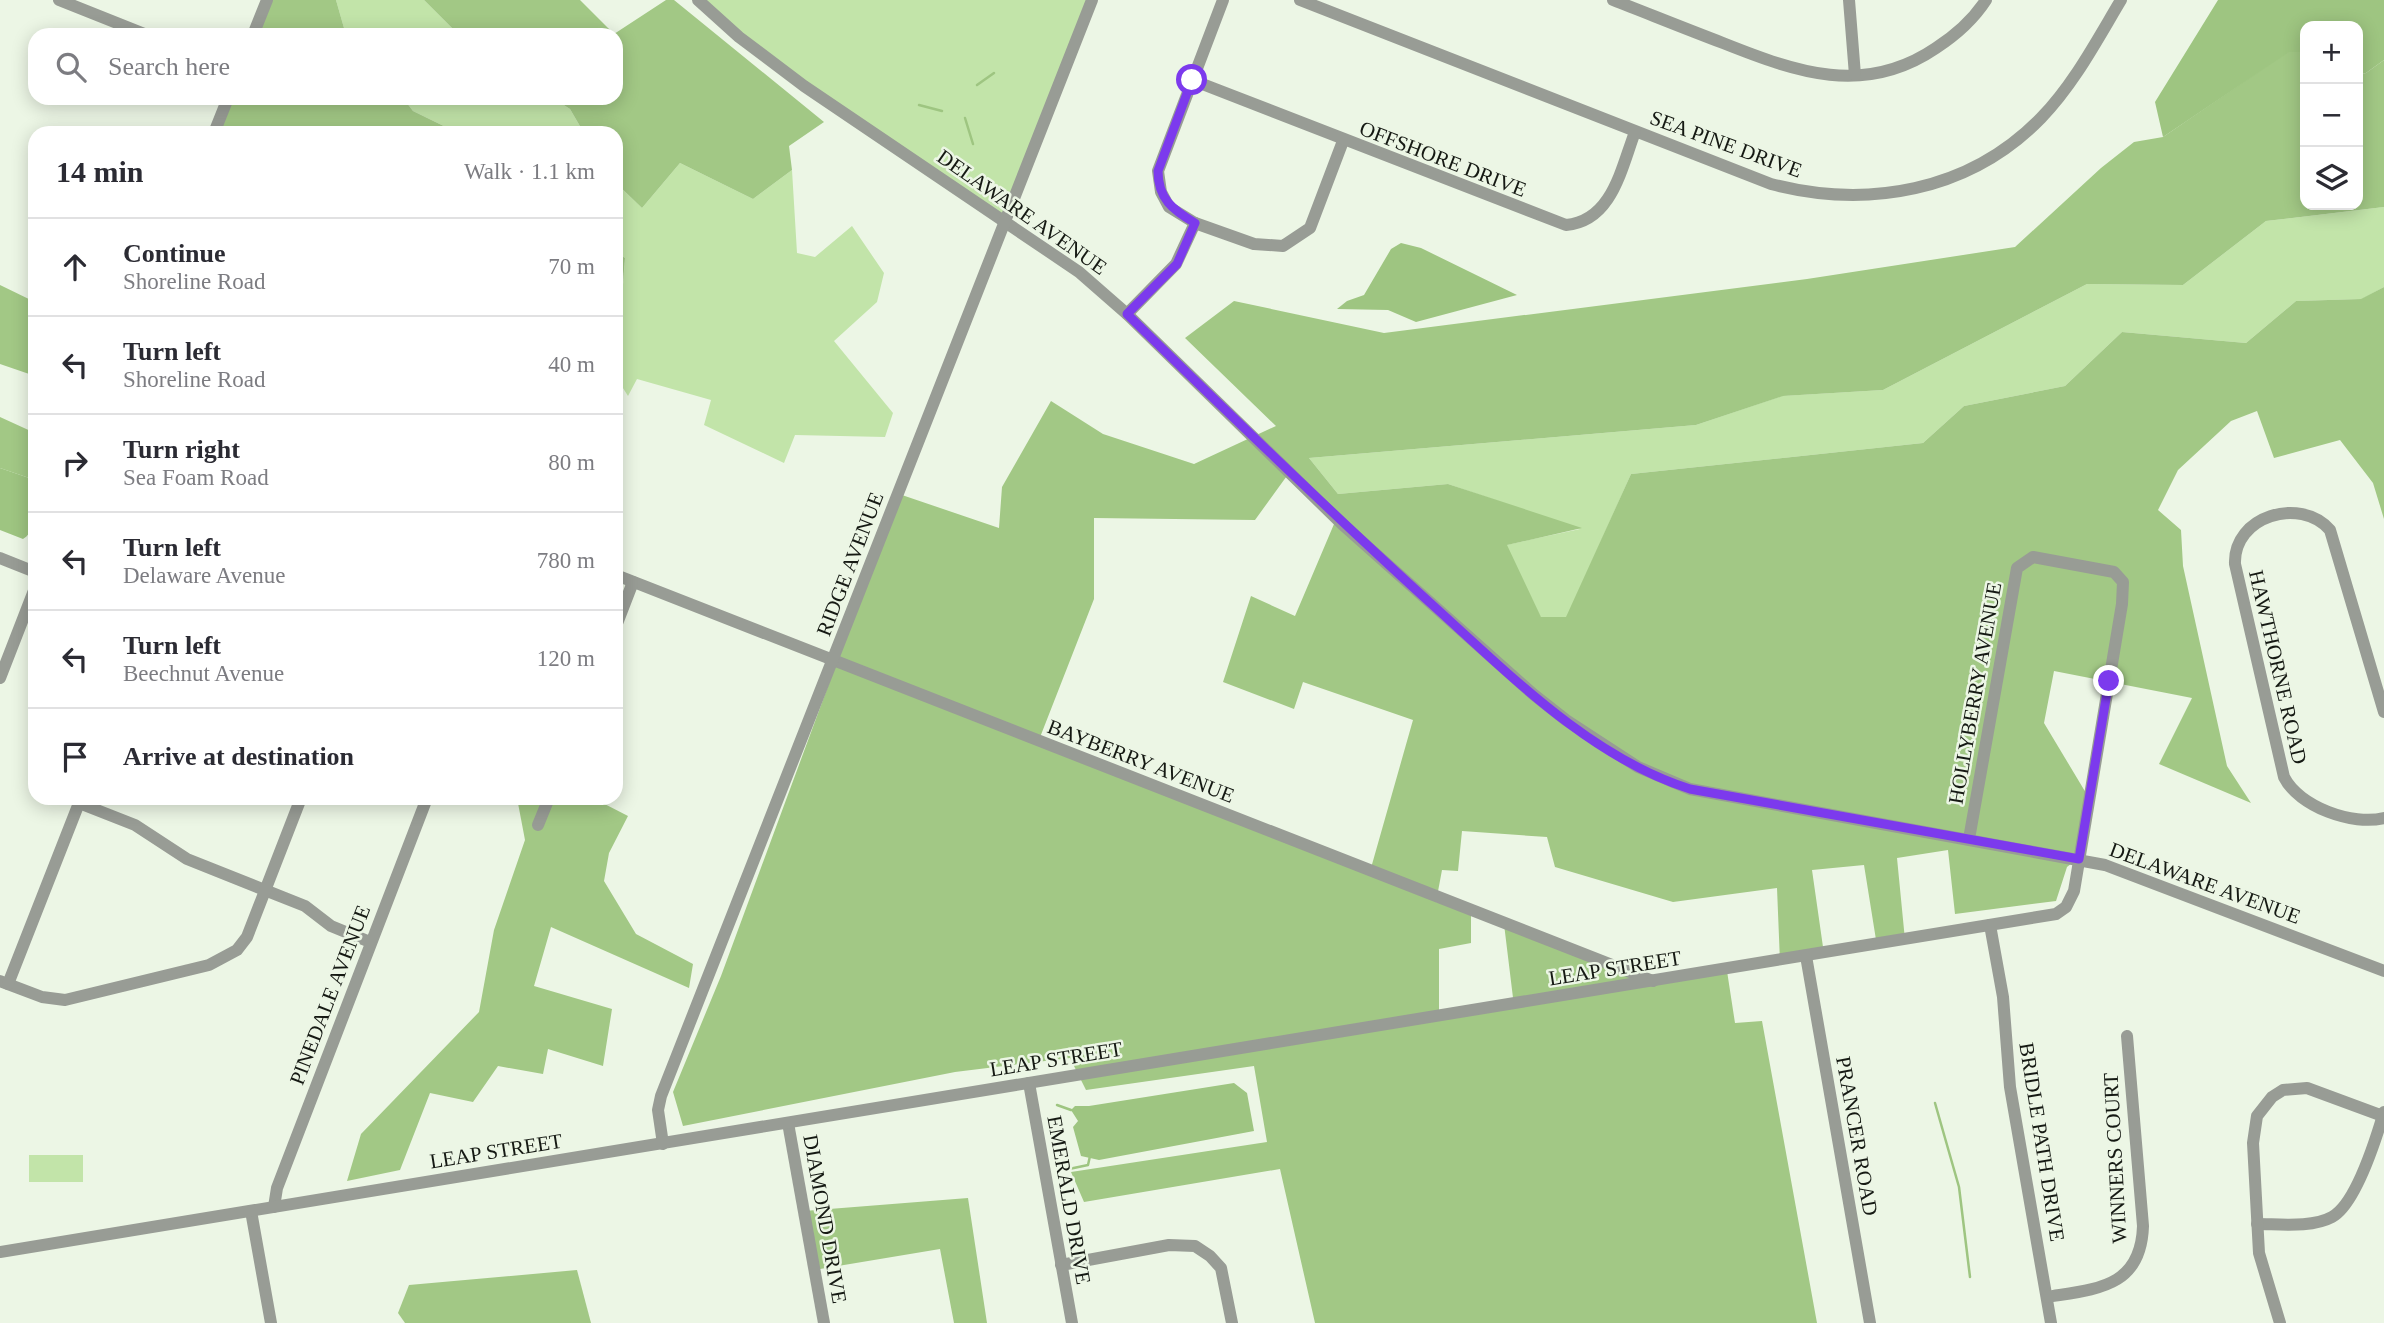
<!DOCTYPE html>
<meta charset="utf-8">
<style>
body{margin:0;font-family:"Times New Roman",serif;background:#f7f7f7;color:#2b2b33}
.controls{position:absolute;right:21px;top:21px;display:grid;overflow:hidden;border-radius:14px;box-shadow:0 4px 18px #0003}
.controls button{width:63px;height:63px;display:grid;place-items:center;padding:0;border:0;border-bottom:2px solid #e1e1e2;background:#fff;color:#2b2b33;font:35px sans-serif}
.stop{position:absolute;width:21px;height:21px;margin:-16px;border:5px solid #7c3aed;border-radius:50%;background:#fff}
.stop.end{background:#7c3aed;border-color:#fff;box-shadow:0 2px 7px #0008}
.list{margin:0;padding:0;list-style:none}
h2{display:flex;justify-content:space-between;align-items:center;height:91px;margin:0;padding:0 28px;font-size:30px}
h2 small{font-size:23px;font-weight:400;color:#7c7c81}
.list li{display:grid;grid-template-columns:46px 1fr auto;gap:21px;align-items:center;box-sizing:border-box;height:98px;padding:0 28px;border-top:2px solid #e1e1e2}
.list b{display:block;font-size:26px;white-space:nowrap}
.list p{margin:0;font-size:23px;white-space:nowrap;color:#7c7c81}
.list em{font-size:23px;font-style:normal;color:#7c7c81}
.icon{flex:none;width:38px;height:38px;fill:none;stroke:currentColor;stroke-width:2;stroke-linecap:round;stroke-linejoin:round}
.map{position:relative;flex:none;width:2384px;height:1323px;overflow:hidden}
.search{position:absolute;background:#fff;box-shadow:0 4px 18px #0003;left:28px;top:28px;width:595px;height:77px;display:flex;align-items:center;gap:18px;box-sizing:border-box;padding:0 24px;border-radius:21px;color:#7c7c81;font-size:26px}
.panel{position:absolute;background:#fff;box-shadow:0 4px 18px #0003;left:28px;top:126px;width:595px;height:679px;border-radius:21px}
.map>svg:first-child{display:block}
.green{fill:#c2e4a9}
.forest{fill:#a2c885;fill-rule:evenodd}
.water{fill:#9ec581}
.lines{fill:none;stroke-linecap:round;stroke-linejoin:round}
.stream{stroke:#9ec581;stroke-width:2.5}
.minor{stroke:#989c95;stroke-width:12}
.route{stroke:#7c3aed;stroke-width:9}
.labels{text-anchor:middle;dominant-baseline:central;stroke-width:5;stroke-linejoin:round;paint-order:stroke}
.street-label{font-size:21px;fill:#151913;stroke:#ecf6e5}
</style>
<div class="map">
<svg width="2384" height="1323" viewBox="0 0 2384 1323">
<rect width="100%" height="100%" fill="#ecf6e5"/>
<g class="green">
<polygon points="336,0 424,0 459,35 350,35 344,28"/>
<polygon points="698,0 1093,0 1004,220 752,48"/>
<polygon points="403,98 553,98 570,109 584,133 458,133 413,111"/>
<polygon points="680,163 753,199 792,170 797,253 815,257 852,226 884,273 877,302 834,341 893,413 885,437 795,435 784,463 704,425 711,400 637,379 628,396 616,377 625,258 616,252 616,183 642,208"/>
<polygon points="2384,207 2384,287 2362,299 2296,301 2246,343 2122,332 2065,386 1964,406 1923,443 1631,474 1567,617 1541,618 1506,545 1580,529 1448,484 1338,494 1309,458 1696,425 1782,396 1883,390 2087,284 2183,285 2266,221"/>
<rect x="29" y="1155" width="54" height="27"/>
</g>
<g class="forest">
<polygon points="272,0 336,0 344,28 350,35 258,35"/>
<polygon points="424,0 580,0 614,34 666,0 674,0 824,122 789,146 792,170 753,199 680,163 642,208 616,183 616,133 584,133 570,109 553,98 616,98 616,35 459,35"/>
<path d="M2289 51 2305 52V205H2358V75L2366 73 2384 60V207L2266 221 2183 285 2087 284 1883 390 1783 396 1696 425 1309 458 1338 494 1448 484 1582 528 1507 545 1541 617H1566L1631 474 1923 443 1964 406 2065 386 2122 332 2246 343 2296 301 2361 299 2384 287V519L2373 483 2340 440 2274 458 2257 411 2231 421 2178 470 2158 510 2181 530 2183 566 2227 766 2251 803 2159 764 2192 698 2054 671 2044 723 2089 798 2077 859 2067 867 2056 901 1955 914 1948 850 1897 858 1905 940 1877 946 1864 865 1812 870 1824 954 1780 962 1777 888 1673 902 1555 867 1547 837 1462 831 1458 871 1442 870 1436 902 1471 910V943L1439 949V1019L1514 1006 1504 924 1658 983 1727 971 1735 1023 1762 1021 1817 1323H1315L1280 1169 1084 1202 1071 1172 1267 1142 1254 1066 1086 1090 1070 1058 955 1072 683 1126 673 1092 721 976 899 494 999 528 1002 487 1051 401 1103 434 1194 464 1276 426 1185 338 1234 301 1384 333 1807 279 2015 247 2101 168 2134 142 2163 137ZM1289 473 1337 517 1295 616 1251 596 1223 682 1294 709 1303 682 1413 720 1369 875 1037 745 1094 599V518L1255 520Z"/>
<polygon points="232,98 403,98 413,111 458,133 217,133"/>
<polygon points="616,252 625,258 616,367"/>
<polygon points="0,285 35,302 35,376 0,364"/>
<polygon points="0,417 35,433 35,480 0,468"/>
<polygon points="517,798 593,798 628,816 609,853 604,881 636,934 693,964 689,988 551,927 534,986 612,1009 603,1066 548,1049 543,1074 498,1066 473,1102 430,1093 400,1170 347,1181 361,1134 479,1012 494,930 525,840"/>
<polygon points="968,1198 987,1323 954,1323 940,1249 814,1270 804,1211"/>
<polygon points="577,1270 591,1323 405,1323 398,1313 409,1285"/>
</g>
<g class="water">
<polygon points="2218,0 2384,0 2384,60 2366,73 2358,75 2358,26 2305,26 2305,52 2289,52 2163,137 2155,102"/>
<polygon points="1401,243 1421,248 1517,295 1416,322 1388,310 1337,309 1347,301 1364,295 1391,249"/>
<path d="M0 468 35 480C35 499 41 528 23 539L0 530Z"/>
<polygon points="1234,1083 1247,1093 1254,1131 1099,1160 1081,1156 1073,1127 1078,1121 1071,1110 1075,1106 1089,1106"/>
</g>
<g class="lines">
<g class="stream">
<polyline points="977,85 994,73"/>
<polyline points="919,105 942,111"/>
<polyline points="965,118 973,144"/>
<polyline points="1935,1103 1959,1187 1970,1277"/>
<polyline points="1057,1105 1071,1110"/>
<polyline points="1069,1169 1088,1165 1090,1156"/>
</g>
<g class="minor">
<polyline points="59,0 147,35"/>
<polyline points="698,0 739,37 804,86 1079,272 1127,314 1342,524 1533,694 1566,720 1638,767 1690,789 2105,865 2384,971"/>
<polyline points="1223,0 1158,171 1161,192 1169,207 1195,223 1254,244 1283,246 1310,228 1343,141"/>
<path d="M1300 0 1771 184C1867 209 1969 192 2041 118 2074 84 2097 40 2121 0"/>
<path d="M1613 0C1649 14 1686 29 1723 43 1796 72 1864 97 1936 48 1956 35 1973 20 1986 0"/>
<polyline points="1849,0 1855,75"/>
<polyline points="253,35 267,0"/>
<path d="M1192 80 1566 225C1612 221 1621 169 1635 132"/>
<polyline points="214,133 228,98"/>
<polyline points="1127,314 1176,264 1195,223"/>
<polyline points="0,558 35,572"/>
<polyline points="616,575 1653,981"/>
<polyline points="616,626 633,582"/>
<polyline points="0,678 35,588"/>
<path d="M2384 712 2330 530C2300 496 2233 516 2235 564L2284 777C2299 807 2353 826 2384 818"/>
<polyline points="79,803 135,825 187,859 305,906 331,926 370,942"/>
<polyline points="538,825 549,798"/>
<polyline points="1990,925 2003,997 2010,1087 2051,1323"/>
<polyline points="1806,956 1870,1323"/>
<polyline points="0,981 42,997 65,1000 209,965 237,950 247,937 301,798"/>
<polyline points="8,984 81,798"/>
<polyline points="1029,1083 1072,1323"/>
<polyline points="788,1123 824,1323"/>
<polyline points="663,1144 658,1110 661,1096 1092,0"/>
<polyline points="274,1207 277,1188 427,798"/>
<polyline points="251,1211 271,1323"/>
<path d="M2257 1224C2279 1224 2312 1228 2332 1217 2356 1204 2376 1139 2384 1112"/>
<polyline points="0,1252 2056,914 2066,907 2074,891 2122,604 2123,582 2114,572 2033,557 2017,568 1969,839"/>
<polyline points="1061,1265 1169,1245 1195,1246 1210,1256 1221,1268 1232,1323"/>
<path d="M2047 1297C2096 1289 2141 1288 2143 1226L2127 1036"/>
<polyline points="2280,1323 2259,1253 2253,1143 2257,1116 2272,1097 2283,1090 2307,1088 2383,1116"/>
</g>
</g>
<g class="lines">
<path class="route" d="M1192 80 1158 171C1158 199 1173 210 1195 223L1177 264 1127 314C1229 414 1331 513 1437 609 1512 677 1592 758 1690 789L2079 859 2109 681"/>
</g>
<g class="labels">
<g class="street-label">
<text transform="translate(1726 144) rotate(20)">SEA PINE DRIVE</text>
<text transform="translate(1443 159) rotate(21)">OFFSHORE DRIVE</text>
<text transform="translate(1022 212) rotate(35)">DELAWARE AVENUE</text>
<text transform="translate(850 564) rotate(-69)">RIDGE AVENUE</text>
<text transform="translate(2278 667) rotate(77)">HAWTHORNE ROAD</text>
<text transform="translate(1975 693) rotate(-80)">HOLLYBERRY AVENUE</text>
<text transform="translate(1141 761) rotate(21)">BAYBERRY AVENUE</text>
<text transform="translate(2205 883) rotate(20)">DELAWARE AVENUE</text>
<text transform="translate(1615 968) rotate(-9)">LEAP STREET</text>
<text transform="translate(330 995) rotate(-69)">PINEDALE AVENUE</text>
<text transform="translate(1056 1059) rotate(-9)">LEAP STREET</text>
<text transform="translate(1857 1136) rotate(80)">PRANCER ROAD</text>
<text transform="translate(2042 1142) rotate(81)">BRIDLE PATH DRIVE</text>
<text transform="translate(496 1151) rotate(-9)">LEAP STREET</text>
<text transform="translate(2115 1158) rotate(-93)">WINNERS COURT</text>
<text transform="translate(1069 1200) rotate(80)">EMERALD DRIVE</text>
<text transform="translate(825 1219) rotate(80)">DIAMOND DRIVE</text>
</g>
</g>
</svg>
<div class="controls">
<button>+</button>
<button>−</button>
<button><svg class="icon" aria-label="layers" viewBox="0 0 24 24"><path d="M12 4l9 5-9 5-9-5zM3 14l9 5 9-5"/></svg></button>
</div>
<div class="stop" style="left:1192px;top:80px"></div>
<div class="stop end" style="left:2109px;top:681px"></div>
<div class="search"><svg class="icon" aria-label="search" viewBox="0 0 24 24"><circle cx="10" cy="10" r="6"/><path d="M15 15l6 6"/></svg>Search here</div>
<section class="panel">
<h2>14 min<small>Walk · 1.1 km</small></h2>
<ul class="list">
<li><svg class="icon" aria-label="ahead" viewBox="0 0 24 24"><path d="M12 20V5M6 11l6-6 6 6"/></svg><div><b>Continue</b><p>Shoreline Road</p></div><em>70 m</em></li>
<li><svg class="icon" aria-label="left" viewBox="0 0 24 24"><path d="M17 20v-9H6M10 6l-5 5 5 5"/></svg><div><b>Turn left</b><p>Shoreline Road</p></div><em>40 m</em></li>
<li><svg class="icon" aria-label="right" viewBox="0 0 24 24"><path d="M7 20v-9h11M14 6l5 5-5 5"/></svg><div><b>Turn right</b><p>Sea Foam Road</p></div><em>80 m</em></li>
<li><svg class="icon" aria-label="left" viewBox="0 0 24 24"><path d="M17 20v-9H6M10 6l-5 5 5 5"/></svg><div><b>Turn left</b><p>Delaware Avenue</p></div><em>780 m</em></li>
<li><svg class="icon" aria-label="left" viewBox="0 0 24 24"><path d="M17 20v-9H6M10 6l-5 5 5 5"/></svg><div><b>Turn left</b><p>Beechnut Avenue</p></div><em>120 m</em></li>
<li><svg class="icon" aria-label="arrive" viewBox="0 0 24 24"><path d="M6 21V4h12l-3 4 3 4H6"/></svg><div><b>Arrive at destination</b></div></li>
</ul>
</section>
</div>
